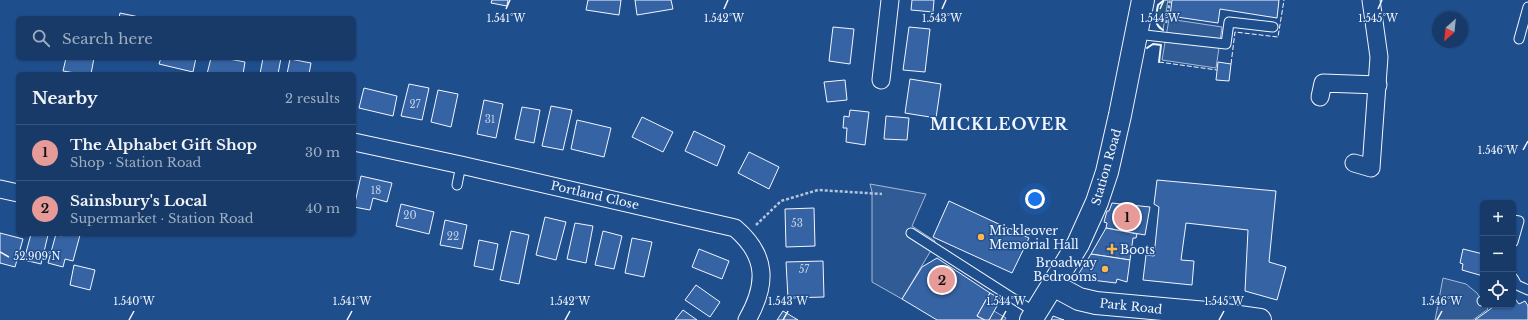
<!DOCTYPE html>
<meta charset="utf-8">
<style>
body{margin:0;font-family:"Libre Baskerville",serif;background:#20416f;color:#f1f3f6}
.controls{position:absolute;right:12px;bottom:12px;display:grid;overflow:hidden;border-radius:6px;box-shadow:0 1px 3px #0004}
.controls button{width:36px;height:36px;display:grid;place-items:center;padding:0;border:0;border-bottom:1px solid #36547d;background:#173a69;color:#f1f3f6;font:20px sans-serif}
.compass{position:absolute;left:1432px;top:12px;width:36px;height:36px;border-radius:50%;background:#173a69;box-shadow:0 1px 3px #0004;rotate:207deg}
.you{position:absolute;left:1035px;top:199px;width:14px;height:14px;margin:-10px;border:3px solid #fff;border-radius:50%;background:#1a73e8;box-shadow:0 0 0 6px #1a73e833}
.badge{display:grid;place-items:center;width:26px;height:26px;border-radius:50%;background:#e69b98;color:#111;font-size:13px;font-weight:700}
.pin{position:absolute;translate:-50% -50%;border:2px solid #fff;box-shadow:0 1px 4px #0006}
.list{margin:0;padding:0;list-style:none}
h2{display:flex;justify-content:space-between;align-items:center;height:52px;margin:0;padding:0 16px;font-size:17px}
h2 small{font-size:13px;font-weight:400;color:#9eadc0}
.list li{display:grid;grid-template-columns:26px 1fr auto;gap:12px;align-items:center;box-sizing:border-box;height:56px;padding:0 16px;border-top:1px solid #36547d}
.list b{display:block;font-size:15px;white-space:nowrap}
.list p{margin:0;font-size:13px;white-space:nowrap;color:#9eadc0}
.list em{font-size:13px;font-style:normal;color:#9eadc0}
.icon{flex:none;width:22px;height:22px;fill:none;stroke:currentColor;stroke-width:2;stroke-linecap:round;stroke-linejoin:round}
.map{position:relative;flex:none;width:1528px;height:320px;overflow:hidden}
.search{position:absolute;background:#173a69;box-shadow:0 1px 3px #0004;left:16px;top:16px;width:340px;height:44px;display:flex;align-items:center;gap:10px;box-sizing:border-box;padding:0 14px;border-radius:6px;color:#9eadc0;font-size:15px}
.panel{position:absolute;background:#173a69;box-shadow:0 1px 3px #0004;left:16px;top:72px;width:340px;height:164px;border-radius:6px}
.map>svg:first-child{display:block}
.green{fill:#245a82;stroke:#a8bbd7}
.parking{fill:#305b95;stroke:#a8bbd7}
.building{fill:#3563a3;stroke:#f2f6ff}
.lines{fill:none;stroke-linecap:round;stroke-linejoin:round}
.service-casing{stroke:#f2f6ff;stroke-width:11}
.minor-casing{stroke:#f2f6ff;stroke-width:19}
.tertiary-casing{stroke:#f2f6ff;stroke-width:24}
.secondary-casing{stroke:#f2f6ff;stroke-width:24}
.path{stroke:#b3c4dc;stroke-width:2.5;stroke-dasharray:3 2;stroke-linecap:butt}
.service{stroke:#1f4e8c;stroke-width:9}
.minor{stroke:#1f4e8c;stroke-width:17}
.tertiary{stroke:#1f4e8c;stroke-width:22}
.secondary{stroke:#1f4e8c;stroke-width:22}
.fence{stroke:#f2f6ff;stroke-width:1;stroke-dasharray:5 2;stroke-linecap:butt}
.wall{stroke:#f2f6ff;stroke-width:2}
.ticks{fill:none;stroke:#f2f6ff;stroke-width:1.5}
.poi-dot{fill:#ffb74d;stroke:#1f4e8c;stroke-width:1.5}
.labels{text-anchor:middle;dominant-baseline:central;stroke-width:3;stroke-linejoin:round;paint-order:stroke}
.number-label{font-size:10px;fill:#c3d1e8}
.street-label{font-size:12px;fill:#f2f6ff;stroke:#1f4e8c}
.poi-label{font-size:12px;fill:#f2f6ff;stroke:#1f4e8c;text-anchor:start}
.district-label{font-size:16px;font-weight:bold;letter-spacing:1px;fill:#f2f6ff;stroke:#1f4e8c}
.ticks-label{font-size:10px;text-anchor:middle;fill:#f2f6ff;stroke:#1f4e8c;stroke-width:3;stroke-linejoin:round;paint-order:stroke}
</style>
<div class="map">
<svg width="1528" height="320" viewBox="0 0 1528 320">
<rect width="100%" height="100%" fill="#1f4e8c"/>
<path class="green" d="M1168 0 1163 30C1153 24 1156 16 1158 5L1163 1Z"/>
<g class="parking">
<polygon points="1169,19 1222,27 1216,68 1162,60"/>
<polygon points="870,184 926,194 912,226 935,241 933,247 902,299 872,282 872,192"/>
<polygon points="1443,278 1466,284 1477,293 1483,302 1483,305 1485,305 1488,309 1473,320 1435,320"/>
<polygon points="994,311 1006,318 1005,320 989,320"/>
</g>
<g class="building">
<polygon points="492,0 508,0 507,6 491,3"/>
<polygon points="588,0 621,0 619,15 586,10"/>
<polygon points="635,0 671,0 673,9 637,15"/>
<polygon points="912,0 934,0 933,12 911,10"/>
<polygon points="1172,0 1279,0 1277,18 1220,9 1218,23 1170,16"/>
<polygon points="120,13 144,18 119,18"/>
<polygon points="833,27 854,29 850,64 829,61"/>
<polygon points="909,27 930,29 925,72 903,70"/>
<polygon points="66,58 94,58 91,74 81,74 63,71"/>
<polygon points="161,58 196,58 193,72 159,64"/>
<polygon points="211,58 224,58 245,62 243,74 207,74"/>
<polygon points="263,58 281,58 278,74 260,74"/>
<polygon points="290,59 311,63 309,74 287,74"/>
<polygon points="1218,62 1231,64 1229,81 1216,80"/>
<polygon points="910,79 941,84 936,118 905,113"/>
<polygon points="845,80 847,100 827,102 824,82"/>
<polygon points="409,84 429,88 422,120 401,116"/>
<polygon points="364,88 397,96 393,116 359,108"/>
<polygon points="438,90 458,94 451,127 431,122"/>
<polygon points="484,100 503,104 496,138 477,134"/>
<polygon points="551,106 572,110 563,150 542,146"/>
<polygon points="522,107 540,110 534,143 515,139"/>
<polygon points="850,110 869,112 865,145 846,142 847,128 843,128 844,116 849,117"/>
<polygon points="886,116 909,118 907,140 884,139"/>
<polygon points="642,117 673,132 663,152 632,137"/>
<polygon points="577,120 611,128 604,157 571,149"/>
<polygon points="694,131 725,146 717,166 685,151"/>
<polygon points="749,152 779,167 769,189 738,173"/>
<polygon points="361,176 392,183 387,202 373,198 370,210 354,207"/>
<polygon points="1157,180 1276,191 1269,262 1286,267 1277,300 1245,291 1248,230 1186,223 1181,260 1194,261 1192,285 1143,280 1146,255 1154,256 1159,207 1154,204"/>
<polygon points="949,201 1029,238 1012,273 933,237"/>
<polygon points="1112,203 1150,207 1145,235 1106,228 1107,223 1104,222 1107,211 1109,211"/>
<polygon points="401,204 434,212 429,234 396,226"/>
<polygon points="814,208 815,246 786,247 785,209"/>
<polygon points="545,217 566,222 556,260 536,255"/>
<polygon points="445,220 467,225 462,249 440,245"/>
<polygon points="575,223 593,226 586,263 567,259"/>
<polygon points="1106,228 1137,234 1136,238 1133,238 1130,260 1091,254"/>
<polygon points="511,231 529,235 519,284 500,280"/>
<polygon points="603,231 622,236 614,269 595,265"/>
<polygon points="0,233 23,239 15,267 0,263"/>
<polygon points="31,234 48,235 41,264 24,260"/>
<polygon points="56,234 62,236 62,234 80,235 73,261 65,259 63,267 48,263"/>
<polygon points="632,238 652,242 644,277 625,273"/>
<polygon points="479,240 498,244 493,270 474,266"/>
<polygon points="699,249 729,261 722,279 692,267"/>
<polygon points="1463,249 1483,254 1483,276 1462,270 1463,264 1460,263"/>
<polygon points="1091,254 1130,260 1127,282 1117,279 1116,283 1076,278"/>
<polygon points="937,258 990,293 977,316 985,320 937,320 902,299 922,267"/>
<polygon points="823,261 824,297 788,298 786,262"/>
<polygon points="74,265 95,270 90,290 70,285"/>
<polygon points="696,285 720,302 710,317 685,300"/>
<polygon points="990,293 1001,299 989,320 985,320 977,316"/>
<polygon points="1513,296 1519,304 1525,301 1528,306 1528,320 1475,320 1496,305 1513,305"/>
<polygon points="683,310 697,320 675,320"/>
<polygon points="783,311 798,320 777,320"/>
<polygon points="1053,316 1064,320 1051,320"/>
</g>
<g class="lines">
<defs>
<g id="service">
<polyline points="1136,34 1226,44 1229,22 1273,27"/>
<polyline points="1519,39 1528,7"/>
<polyline points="457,185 461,165"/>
<polyline points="1513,220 1519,221 1513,242"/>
<polyline points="911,233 1036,313"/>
<polyline points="1513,278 1517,285 1528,290"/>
<polyline points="1482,301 1483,301"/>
</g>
<g id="minor">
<polyline points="881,80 890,0"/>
<polyline points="1320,97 1323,83 1378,85"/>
<path d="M354 142 461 165 735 228C768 256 767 285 747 320"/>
<polyline points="1354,163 1371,168 1379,57 1371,0"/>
<polyline points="0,189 18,193"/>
</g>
<polyline id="tertiary" points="1053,285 1079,299 1096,303 1218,314 1260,320"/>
<polyline id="secondary" points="1031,320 1078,244 1097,202 1107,172 1120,115 1143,0"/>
</defs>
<use href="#service" class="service-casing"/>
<use href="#minor" class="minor-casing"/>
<use href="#tertiary" class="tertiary-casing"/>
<use href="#secondary" class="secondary-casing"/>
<g class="path">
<polyline points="1166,23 1170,0"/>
<polyline points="756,225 781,201 818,190 882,194"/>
</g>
<use href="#service" class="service"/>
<use href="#minor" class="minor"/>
<use href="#tertiary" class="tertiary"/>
<use href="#secondary" class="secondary"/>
<g class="fence">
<polyline points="1159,62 1217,70"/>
<polyline points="1231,64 1235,32 1278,37 1284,0"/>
</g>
<g class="wall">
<path d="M1163 30C1153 24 1156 16 1158 5L1163 1"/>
<polyline points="1147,48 1153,44 1161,45 1159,62"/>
</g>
</g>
<path class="ticks" d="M506 9 510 0M724 9 728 0M942 9 946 0M1160 9 1164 0M1378 9 1382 0M1523 150 1528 141M0 252 9 257M129 320 134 311M347 320 352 311M565 320 570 311M783 320 788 311M1001 320 1006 311M1219 320 1224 311M1437 320 1442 311"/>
<g class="poi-dot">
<circle cx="981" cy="237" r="4"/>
<path d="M1110 243h4v4h4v4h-4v4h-4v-4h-4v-4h4z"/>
<circle cx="1105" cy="269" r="4"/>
</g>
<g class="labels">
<g class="number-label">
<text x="415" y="104">27</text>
<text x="490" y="119">31</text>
<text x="376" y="190">18</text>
<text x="410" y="215">20</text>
<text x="797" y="223">53</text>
<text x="453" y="236">22</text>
<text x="804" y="269">57</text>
</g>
<g class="street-label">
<text transform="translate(1106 167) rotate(-74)">Station Road</text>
<text transform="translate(595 195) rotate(13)">Portland Close</text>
<text transform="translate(1131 306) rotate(6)">Park Road</text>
</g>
<g class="poi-label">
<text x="989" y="230">Mickleover<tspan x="989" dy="14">Memorial Hall</tspan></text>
<text x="1120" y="249">Boots</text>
<text x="1097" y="262" text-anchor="end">Broadway<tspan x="1097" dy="14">Bedrooms</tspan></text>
</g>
<g class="district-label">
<text x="999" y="124">MICKLEOVER</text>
</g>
</g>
<g class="ticks-label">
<text x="506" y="22">1.541°W</text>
<text x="724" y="22">1.542°W</text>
<text x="942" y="22">1.543°W</text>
<text x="1160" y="22">1.544°W</text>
<text x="1378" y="22">1.545°W</text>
<text x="1498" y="154">1.546°W</text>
<text x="37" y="260">52.909°N</text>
<text x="134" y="305">1.540°W</text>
<text x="352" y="305">1.541°W</text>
<text x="570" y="305">1.542°W</text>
<text x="788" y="305">1.543°W</text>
<text x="1006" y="305">1.544°W</text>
<text x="1224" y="305">1.545°W</text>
<text x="1442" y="305">1.546°W</text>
</g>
</svg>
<div class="controls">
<button>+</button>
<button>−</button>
<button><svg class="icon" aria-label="locate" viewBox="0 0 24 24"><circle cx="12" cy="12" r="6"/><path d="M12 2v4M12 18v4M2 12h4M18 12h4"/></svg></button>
</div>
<svg class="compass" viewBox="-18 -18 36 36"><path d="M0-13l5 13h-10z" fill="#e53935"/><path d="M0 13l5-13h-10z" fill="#9eadc0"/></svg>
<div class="you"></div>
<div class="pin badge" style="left:1127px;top:217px">1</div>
<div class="pin badge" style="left:942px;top:280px">2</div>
<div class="search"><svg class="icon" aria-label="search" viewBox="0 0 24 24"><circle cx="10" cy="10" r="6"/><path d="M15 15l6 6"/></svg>Search here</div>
<section class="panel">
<h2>Nearby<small>2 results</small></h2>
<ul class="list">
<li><span class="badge">1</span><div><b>The Alphabet Gift Shop</b><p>Shop · Station Road</p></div><em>30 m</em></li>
<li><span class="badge">2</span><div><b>Sainsbury's Local</b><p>Supermarket · Station Road</p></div><em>40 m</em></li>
</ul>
</section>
</div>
